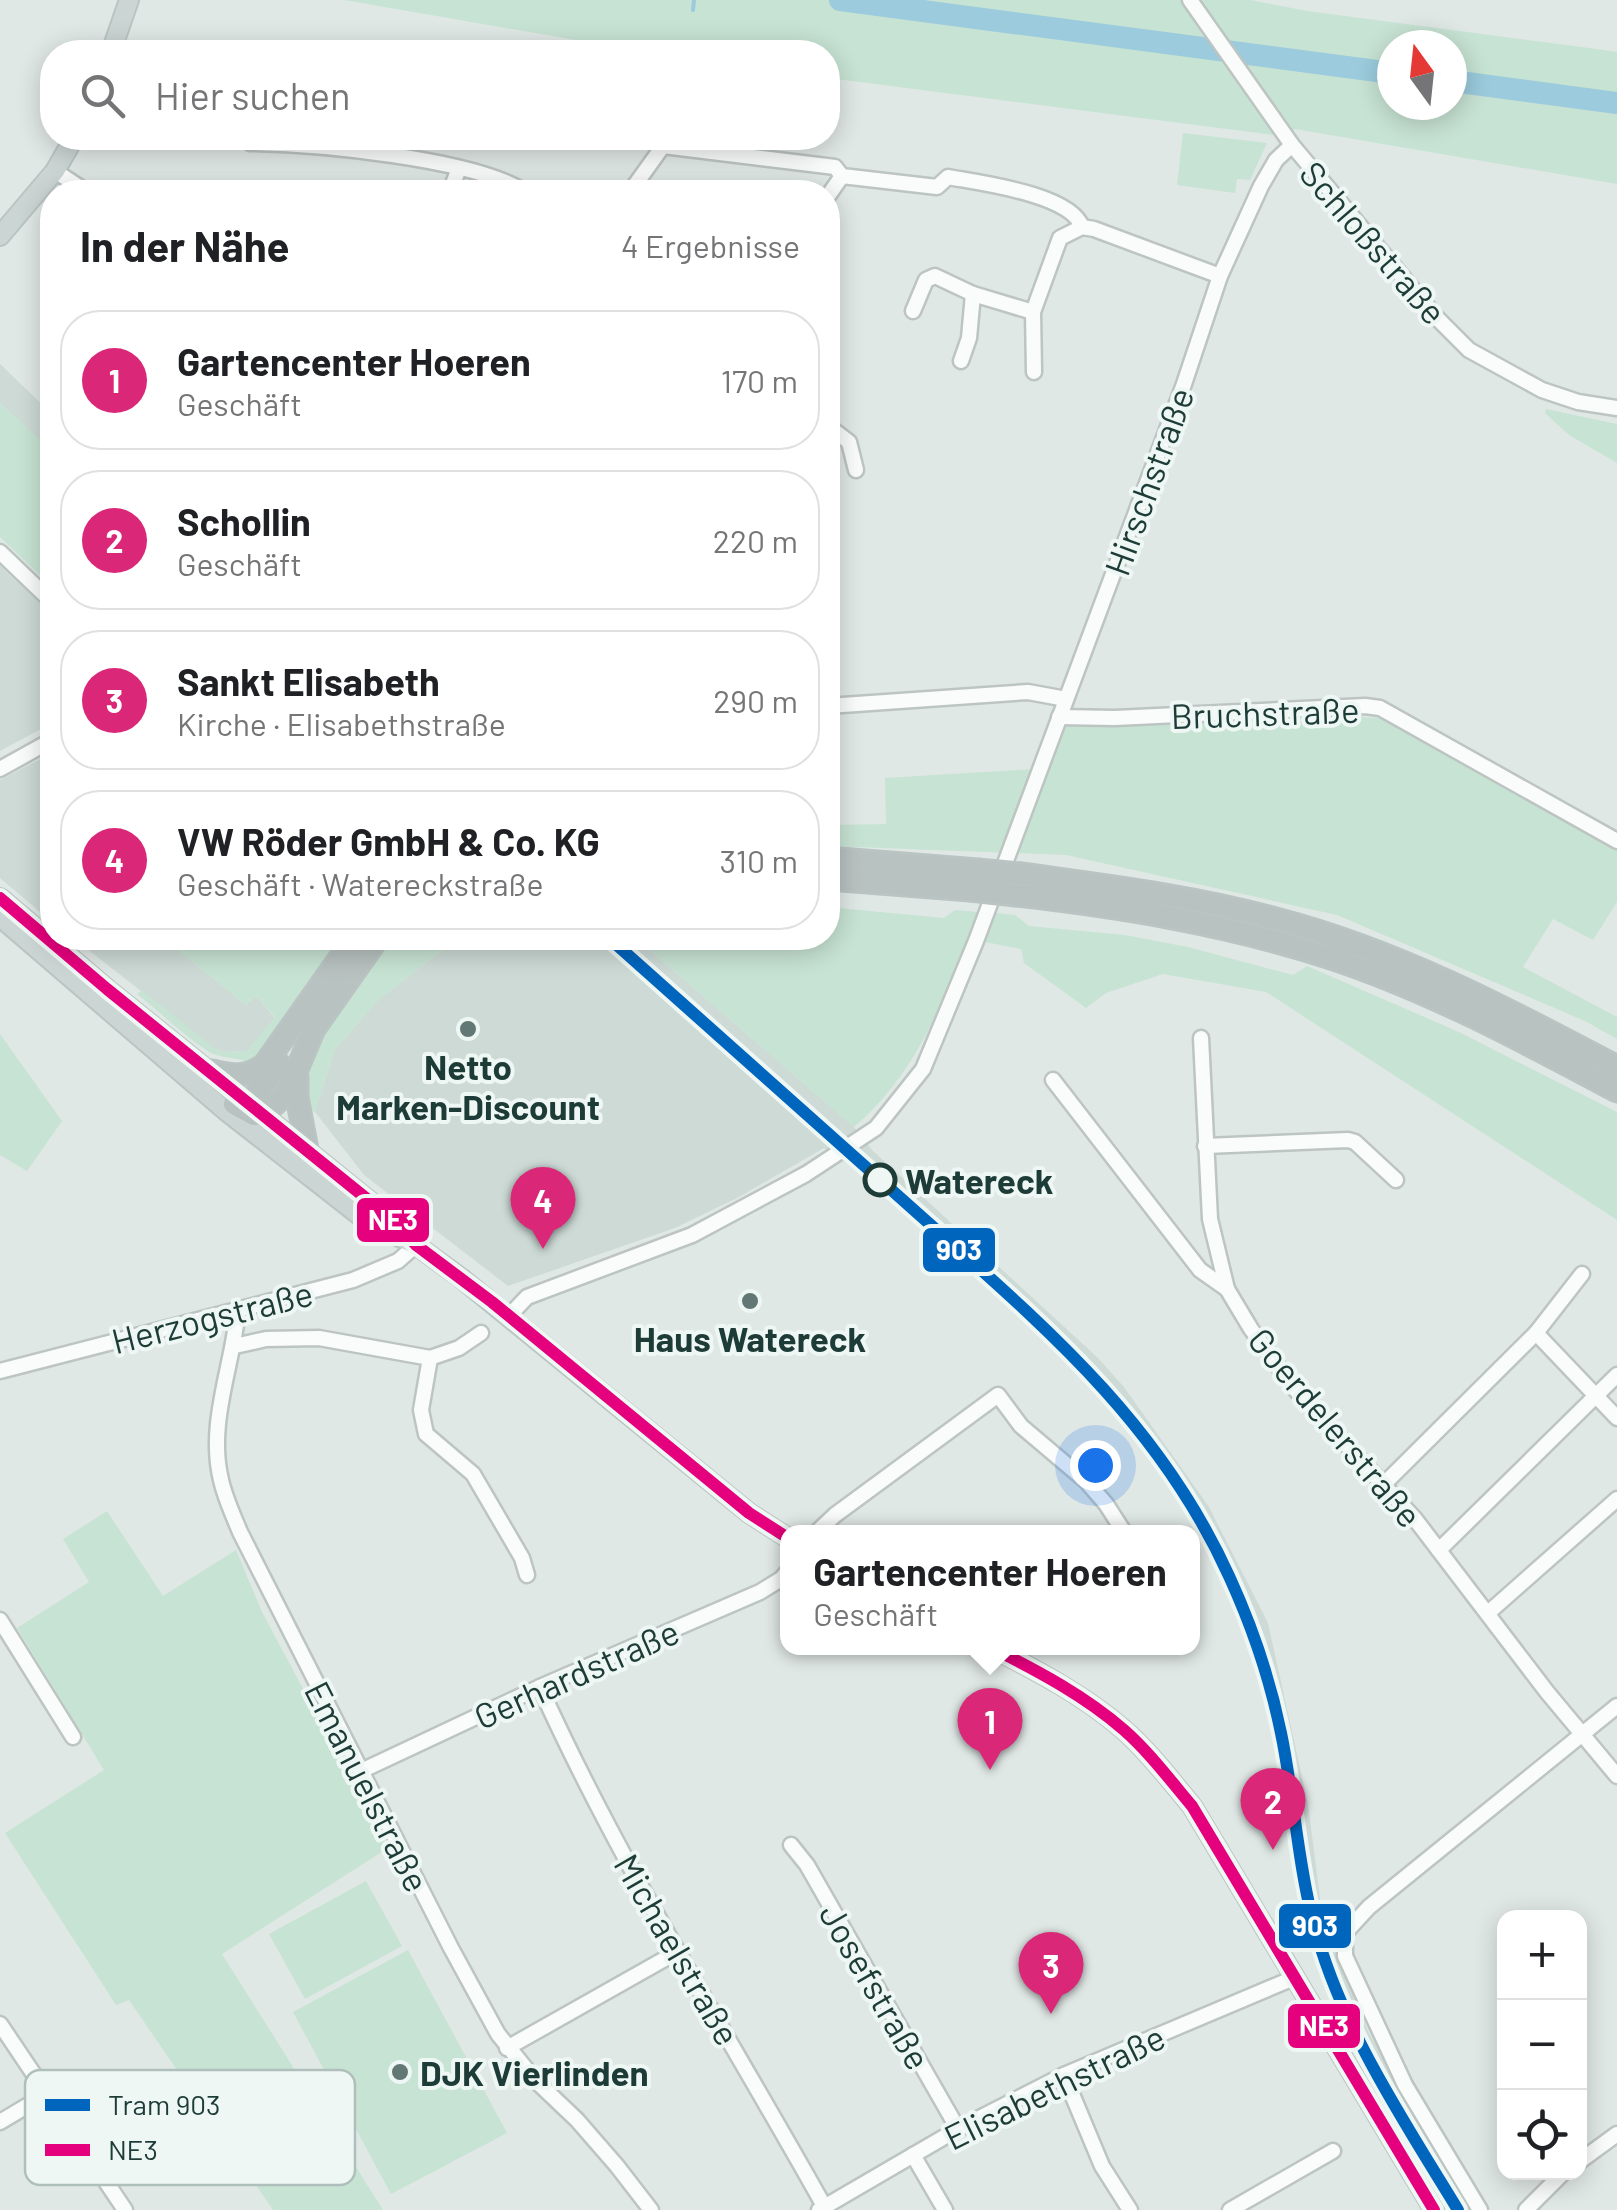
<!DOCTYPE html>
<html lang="de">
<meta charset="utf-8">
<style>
body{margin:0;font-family:Barlow,sans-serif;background:#f2f2f2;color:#202124}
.controls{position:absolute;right:30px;bottom:30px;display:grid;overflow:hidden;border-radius:20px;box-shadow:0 5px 25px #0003}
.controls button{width:90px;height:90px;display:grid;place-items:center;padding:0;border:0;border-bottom:2px solid #e0e0e0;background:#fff;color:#202124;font:50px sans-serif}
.compass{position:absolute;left:1377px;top:30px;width:90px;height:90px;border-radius:50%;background:#fff;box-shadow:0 5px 25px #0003;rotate:345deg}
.you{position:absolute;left:1095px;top:1465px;width:35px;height:35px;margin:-25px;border:8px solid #fff;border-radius:50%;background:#1a73e8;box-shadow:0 0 0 15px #1a73e833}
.badge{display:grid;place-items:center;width:65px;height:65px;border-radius:50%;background:#db2777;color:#fff;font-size:32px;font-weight:700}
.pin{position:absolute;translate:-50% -82px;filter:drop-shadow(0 2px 5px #0008)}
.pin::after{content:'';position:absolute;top:52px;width:35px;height:30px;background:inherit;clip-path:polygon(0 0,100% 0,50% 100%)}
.popup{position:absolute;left:780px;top:1525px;width:420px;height:130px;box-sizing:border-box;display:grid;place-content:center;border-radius:20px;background:#fff;filter:drop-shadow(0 2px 8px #0005);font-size:32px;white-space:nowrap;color:#757577}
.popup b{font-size:38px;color:#202124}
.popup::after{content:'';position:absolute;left:50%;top:100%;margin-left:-20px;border:20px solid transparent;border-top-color:#fff}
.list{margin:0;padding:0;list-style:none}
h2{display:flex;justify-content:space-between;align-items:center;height:130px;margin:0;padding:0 40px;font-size:42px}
h2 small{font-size:32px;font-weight:400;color:#757577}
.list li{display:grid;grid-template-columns:65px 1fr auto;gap:30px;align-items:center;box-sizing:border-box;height:140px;margin:0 20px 20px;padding:0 20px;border:2px solid #e0e0e0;border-radius:40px}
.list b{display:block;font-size:38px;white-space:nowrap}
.list p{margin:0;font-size:32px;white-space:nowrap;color:#757577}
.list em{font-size:32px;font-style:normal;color:#757577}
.icon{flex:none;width:55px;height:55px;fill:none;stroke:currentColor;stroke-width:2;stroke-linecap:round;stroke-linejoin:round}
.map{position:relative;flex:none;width:1617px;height:2210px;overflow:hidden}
.search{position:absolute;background:#fff;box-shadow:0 5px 25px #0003;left:40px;top:40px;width:800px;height:110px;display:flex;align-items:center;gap:25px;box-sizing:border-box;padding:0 35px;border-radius:40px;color:#757577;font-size:38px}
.panel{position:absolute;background:#fff;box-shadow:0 5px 25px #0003;left:40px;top:180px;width:800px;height:770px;border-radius:40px}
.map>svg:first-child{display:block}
.built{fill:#cddad6}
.green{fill:#c7e3d3;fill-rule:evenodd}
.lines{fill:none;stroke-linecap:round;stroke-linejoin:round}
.stream{stroke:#9bcbdc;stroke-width:4}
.river{stroke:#9bcbdc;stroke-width:22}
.minor-casing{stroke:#bdc5c3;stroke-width:19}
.major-casing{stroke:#bac5c3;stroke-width:22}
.highway-casing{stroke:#bac5c3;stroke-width:25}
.minor{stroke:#fafcfb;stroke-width:14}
.major{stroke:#cbd5d3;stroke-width:18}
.highway{stroke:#b8c2c1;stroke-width:20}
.highway-bridge-casing{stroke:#bac5c3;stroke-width:25;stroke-linecap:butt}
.highway-bridge{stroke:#b8c2c1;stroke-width:20}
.bus-1-casing{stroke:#eef7f4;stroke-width:20}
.bus-1{stroke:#e5007d;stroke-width:12}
.tram-1-casing{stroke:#eef7f4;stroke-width:20}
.tram-1{stroke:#0065bd;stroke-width:12}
.poi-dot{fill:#617874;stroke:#eef7f4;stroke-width:4}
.stop-dot{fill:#eef7f4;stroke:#1d3c37;stroke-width:5}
.labels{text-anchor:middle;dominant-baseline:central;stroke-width:8;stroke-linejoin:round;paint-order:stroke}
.street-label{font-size:35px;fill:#1d3c37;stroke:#eef7f4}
.poi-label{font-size:35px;font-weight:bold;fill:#1d3c37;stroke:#eef7f4}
.stop-label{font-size:35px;font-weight:bold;fill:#1d3c37;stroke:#eef7f4;text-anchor:start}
.key{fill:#eef7f4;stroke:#afbfbb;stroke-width:2.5}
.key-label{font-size:28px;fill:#1d3c37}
.line-badge{stroke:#eef7f4;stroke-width:4}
.badge-label{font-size:28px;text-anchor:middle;font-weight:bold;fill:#fff}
</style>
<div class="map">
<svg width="1617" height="2210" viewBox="0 0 1617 2210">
<rect width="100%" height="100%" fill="#e0e8e6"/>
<g class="built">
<polygon points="0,364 52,414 52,451 0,403"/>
<polygon points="0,566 52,615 52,723 0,751"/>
<polygon points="52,753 52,922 0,878 0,780"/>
<polygon points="73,938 173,938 168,942 246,1005 256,996 275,1018 247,1051 224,1052 214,1048"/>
<polygon points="459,938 636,938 854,1127 873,1151 1097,1357 1124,1387 1209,1507 1268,1623 1308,1804 1321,1906 1330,1941 1368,2031 1432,2145 1443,2154 1475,2210 1452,2210 1353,2037 1334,1996 1306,1911 1277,1736 1259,1675 1212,1559 1162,1470 1132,1429 1081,1368 1030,1320 846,1163 824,1148 737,1198 675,1228 508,1286 364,1175 315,1112 335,1050 378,1000"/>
</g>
<g class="green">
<path d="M344 0H1251L1307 11 1604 50 1617 52V184L1295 129 1281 136 828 78V52H645ZM1392 45H1452V105H1392Z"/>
<polygon points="1183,133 1267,143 1250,180 1237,179 1235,193 1177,185"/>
<polygon points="0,403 52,451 52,587 0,537"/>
<polygon points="1546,409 1617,424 1617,463 1569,435 1545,413"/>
<polygon points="1355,717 1383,718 1617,849 1617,902 1593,940 1553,919 1523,967 1617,1017 1617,1039 1585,1021 1337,915 1066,855 828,846 828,825 886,824 885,778 1034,769 1053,721"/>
<path d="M828 907 944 918 955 910 978 912C947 992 920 1071 854 1127L636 938H828Z"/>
<polygon points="996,913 1015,915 1029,926 1125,935 1188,947 1293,975 1307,966 1459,1032 1617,1112 1617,1220 1266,992 1163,974 1106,993 1086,1008 1024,963 1021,949 985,942"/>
<path d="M173 938H342L306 984 308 987 267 1052 251 1064C238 1056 221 1060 206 1050 182 1034 160 1012 137 994L142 990 214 1048 224 1052 247 1051 275 1017 256 996 246 1005 168 942Z"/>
<polygon points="387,938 459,938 378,1000 335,1050 315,1112 303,1107 301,1081 324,1025"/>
<polygon points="0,1034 62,1121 27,1171 0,1155"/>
<polygon points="107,1511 163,1596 236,1550 262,1612 388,1848 222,1954 383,2210 273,2210 129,2000 116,2005 5,1833 104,1770 17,1628 89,1582 63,1539"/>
<polygon points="366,1881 402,1946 305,1999 269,1934"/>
<polygon points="408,1950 507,2133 391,2194 293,2012"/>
</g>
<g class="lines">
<polyline class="stream" points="693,10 694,0"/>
<g class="river">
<polyline points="840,0 1392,73"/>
<polyline points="1452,81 1617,103"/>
</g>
<defs>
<g id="minor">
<polyline points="1190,0 1292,145 1437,318 1469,350 1542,390 1578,402 1617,408"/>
<path d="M250 143C315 144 473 158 525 192"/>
<polyline points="55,171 87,192"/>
<polyline points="450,192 459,168"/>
<path d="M630 192 663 146 835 167 842 176 937 187 948 177C980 183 1071 194 1082 227"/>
<polyline points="828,196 842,176"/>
<polyline points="913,311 926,280 935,276 973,294"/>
<polyline points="961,361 969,338 973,294 1033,312"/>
<polyline points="1034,372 1033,312 1060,238 1082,227 1094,229 1220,276"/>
<polyline points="828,426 849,442 856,470"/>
<polyline points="0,552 52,602"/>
<polyline points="828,706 1028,692 1066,699"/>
<polyline points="1059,717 1115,718 1365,706 1380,708 1617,841"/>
<polyline points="0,769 52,740"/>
<polyline points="1201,1038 1210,1219 1227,1289"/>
<polyline points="1053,1080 1200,1270 1227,1289 1251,1329 1294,1388 1415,1519 1547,1692 1617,1776"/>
<polyline points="1205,1146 1348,1140 1355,1142 1396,1180"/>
<path d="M238 1309C233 1366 207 1423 221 1480 225 1498 233 1515 240 1532L451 1948 498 2034 535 2080 577 2120 617 2166 651 2210"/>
<polyline points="509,1316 527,1297 692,1235 806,1174 876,1128 923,1069 976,941 1184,384 1220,276 1261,186 1276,160 1292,145"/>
<polyline points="1536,1333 1617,1418"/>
<polyline points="235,1346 266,1339 319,1338 430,1358 459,1348 481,1333"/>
<polyline points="430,1358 421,1410 426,1434 473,1474 522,1558 527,1575"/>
<polyline points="0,1371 353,1280 398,1261 416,1245"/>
<polyline points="1383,1485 1536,1333 1582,1274"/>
<polyline points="817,1532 835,1515 998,1395 1021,1426 1086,1481 1106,1504 1124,1532"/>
<polyline points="1439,1550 1617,1375"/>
<polyline points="1488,1613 1617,1499"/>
<polyline points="0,1620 73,1737"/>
<path d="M540 1687C621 1867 728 2034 824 2206"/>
<polyline points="361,1771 540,1687 760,1592 781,1579 788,1571"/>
<polyline points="791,1845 807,1865 958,2129"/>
<polyline points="0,2024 125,2210"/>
<polyline points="507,2048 677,1952"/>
<polyline points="1064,2075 1102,2166 1130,2210"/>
<polyline points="0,2122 47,2094"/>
<polyline points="913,2155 945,2210"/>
<polyline points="1580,2161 1617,2134"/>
<polyline points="819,2210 958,2129 1064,2075 1296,1977"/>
<polyline points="1230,2210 1333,2151"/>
<polyline points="1480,2210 1405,2085 1345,1956 1345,1933 1369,1907 1617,1706"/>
<polyline points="1526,2210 1564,2172"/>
</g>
<g id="major">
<polyline points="111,52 129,0"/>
<polyline points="0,236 55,171 74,138"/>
<polyline points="0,898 107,989 393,1220 412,1241"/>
<polyline points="0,917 226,1111 368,1222 416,1245 461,1278 749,1513 788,1538"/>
<path d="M992 1648C1038 1671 1085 1696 1124 1730 1150 1753 1170 1780 1192 1806L1434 2210"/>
</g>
<g id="highway">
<polyline points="828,858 978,870"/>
<path d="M1021 874C1107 886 1192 896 1276 919 1396 950 1508 1009 1617 1067"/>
<polyline points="828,879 970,890"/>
<path d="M1016 895C1122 907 1226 924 1328 957 1429 990 1523 1041 1617 1091"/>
<path d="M212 1071C232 1076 248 1078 265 1064L354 938"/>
<polyline points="297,1077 297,1097 307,1149"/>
<polyline points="250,1102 279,1064"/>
<polyline points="234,1104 254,1115 264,1114 287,1093 314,1029 378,938"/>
</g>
</defs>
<use href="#minor" class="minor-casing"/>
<use href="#major" class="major-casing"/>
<use href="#highway" class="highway-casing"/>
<use href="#minor" class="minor"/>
<use href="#major" class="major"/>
<use href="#highway" class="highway"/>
<defs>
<g id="highway-bridge">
<polyline points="978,870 1021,874"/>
<polyline points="970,890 1016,895"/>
</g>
</defs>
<use href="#highway-bridge" class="highway-bridge-casing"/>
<use href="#highway-bridge" class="highway-bridge"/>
<defs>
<g id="bus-1">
<polyline points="0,898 107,989 393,1220 416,1245 492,1302 749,1513 788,1538"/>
<path d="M992 1648C1038 1671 1085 1696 1124 1730 1150 1753 1170 1780 1192 1806L1434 2210"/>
</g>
</defs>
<use href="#bus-1" class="bus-1-casing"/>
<use href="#bus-1" class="bus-1"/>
<defs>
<path id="tram-1" d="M609 938C708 1026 806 1114 905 1202 1032 1316 1156 1415 1229 1576 1252 1626 1270 1679 1281 1733 1294 1795 1297 1859 1313 1921 1340 2026 1402 2118 1458 2210"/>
</defs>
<use href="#tram-1" class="tram-1-casing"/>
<use href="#tram-1" class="tram-1"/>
</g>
<g class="poi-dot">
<circle cx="468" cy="1029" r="10"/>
<circle cx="750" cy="1301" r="10"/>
<circle cx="400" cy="2072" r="10"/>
</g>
<circle class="stop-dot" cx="880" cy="1180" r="15"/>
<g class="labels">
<g class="street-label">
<text transform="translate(1374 242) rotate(49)">Schloßstraße</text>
<text transform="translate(1148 481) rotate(-70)">Hirschstraße</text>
<text transform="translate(1265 712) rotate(-2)">Bruchstraße</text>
<text transform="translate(212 1316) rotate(-14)">Herzogstraße</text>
<text transform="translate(1336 1427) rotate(50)">Goerdelerstraße</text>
<text transform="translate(576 1673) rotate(-24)">Gerhardstraße</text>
<text transform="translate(368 1786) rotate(63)">Emanuelstraße</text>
<text transform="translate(678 1949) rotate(60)">Michaelstraße</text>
<text transform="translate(876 1986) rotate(60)">Josefstraße</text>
<text transform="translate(1054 2086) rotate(-26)">Elisabethstraße</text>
</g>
<g class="poi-label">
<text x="468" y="1066">Netto<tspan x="468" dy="40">Marken-Discount</tspan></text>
<text x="750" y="1338">Haus Watereck</text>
<text x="420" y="2072" text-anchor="start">DJK Vierlinden</text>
</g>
<g class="stop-label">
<text x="905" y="1180">Watereck</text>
</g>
</g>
<rect x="25" y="2070" width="330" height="115" rx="15" class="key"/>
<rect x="45" y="2099" width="45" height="12" fill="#0065bd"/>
<rect x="45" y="2144" width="45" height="12" fill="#e5007d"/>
<g class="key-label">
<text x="108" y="2115">Tram 903</text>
<text x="108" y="2160">NE3</text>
</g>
<g class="line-badge">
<rect x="355" y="1196" width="76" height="48" rx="10" fill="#e5007d"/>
<rect x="921" y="1226" width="76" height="48" rx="10" fill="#0065bd"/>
<rect x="1277" y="1902" width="76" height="48" rx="10" fill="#0065bd"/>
<rect x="1286" y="2002" width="76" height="48" rx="10" fill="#e5007d"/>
</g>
<g class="badge-label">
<text x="393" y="1230">NE3</text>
<text x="959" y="1260">903</text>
<text x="1315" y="1936">903</text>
<text x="1324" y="2036">NE3</text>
</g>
</svg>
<div class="controls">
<button>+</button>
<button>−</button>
<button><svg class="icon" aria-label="locate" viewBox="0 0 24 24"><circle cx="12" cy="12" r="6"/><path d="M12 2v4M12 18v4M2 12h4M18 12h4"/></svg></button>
</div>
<svg class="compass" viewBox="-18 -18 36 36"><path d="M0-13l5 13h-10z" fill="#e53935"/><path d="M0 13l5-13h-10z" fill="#757577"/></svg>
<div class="you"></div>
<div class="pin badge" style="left:990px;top:1770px">1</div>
<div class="popup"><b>Gartencenter Hoeren</b>Geschäft</div>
<div class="pin badge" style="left:1273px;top:1850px">2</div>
<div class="pin badge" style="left:1051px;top:2014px">3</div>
<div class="pin badge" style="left:543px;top:1249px">4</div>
<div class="search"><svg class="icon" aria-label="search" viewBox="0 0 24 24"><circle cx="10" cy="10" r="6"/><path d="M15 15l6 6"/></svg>Hier suchen</div>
<section class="panel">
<h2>In der Nähe<small>4 Ergebnisse</small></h2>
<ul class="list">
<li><span class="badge">1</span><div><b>Gartencenter Hoeren</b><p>Geschäft</p></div><em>170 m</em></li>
<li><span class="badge">2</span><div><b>Schollin</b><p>Geschäft</p></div><em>220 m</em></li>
<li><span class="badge">3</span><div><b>Sankt Elisabeth</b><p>Kirche · Elisabethstraße</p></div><em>290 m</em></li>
<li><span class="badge">4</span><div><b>VW Röder GmbH &amp; Co. KG</b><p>Geschäft · Watereckstraße</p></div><em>310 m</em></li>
</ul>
</section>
</div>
